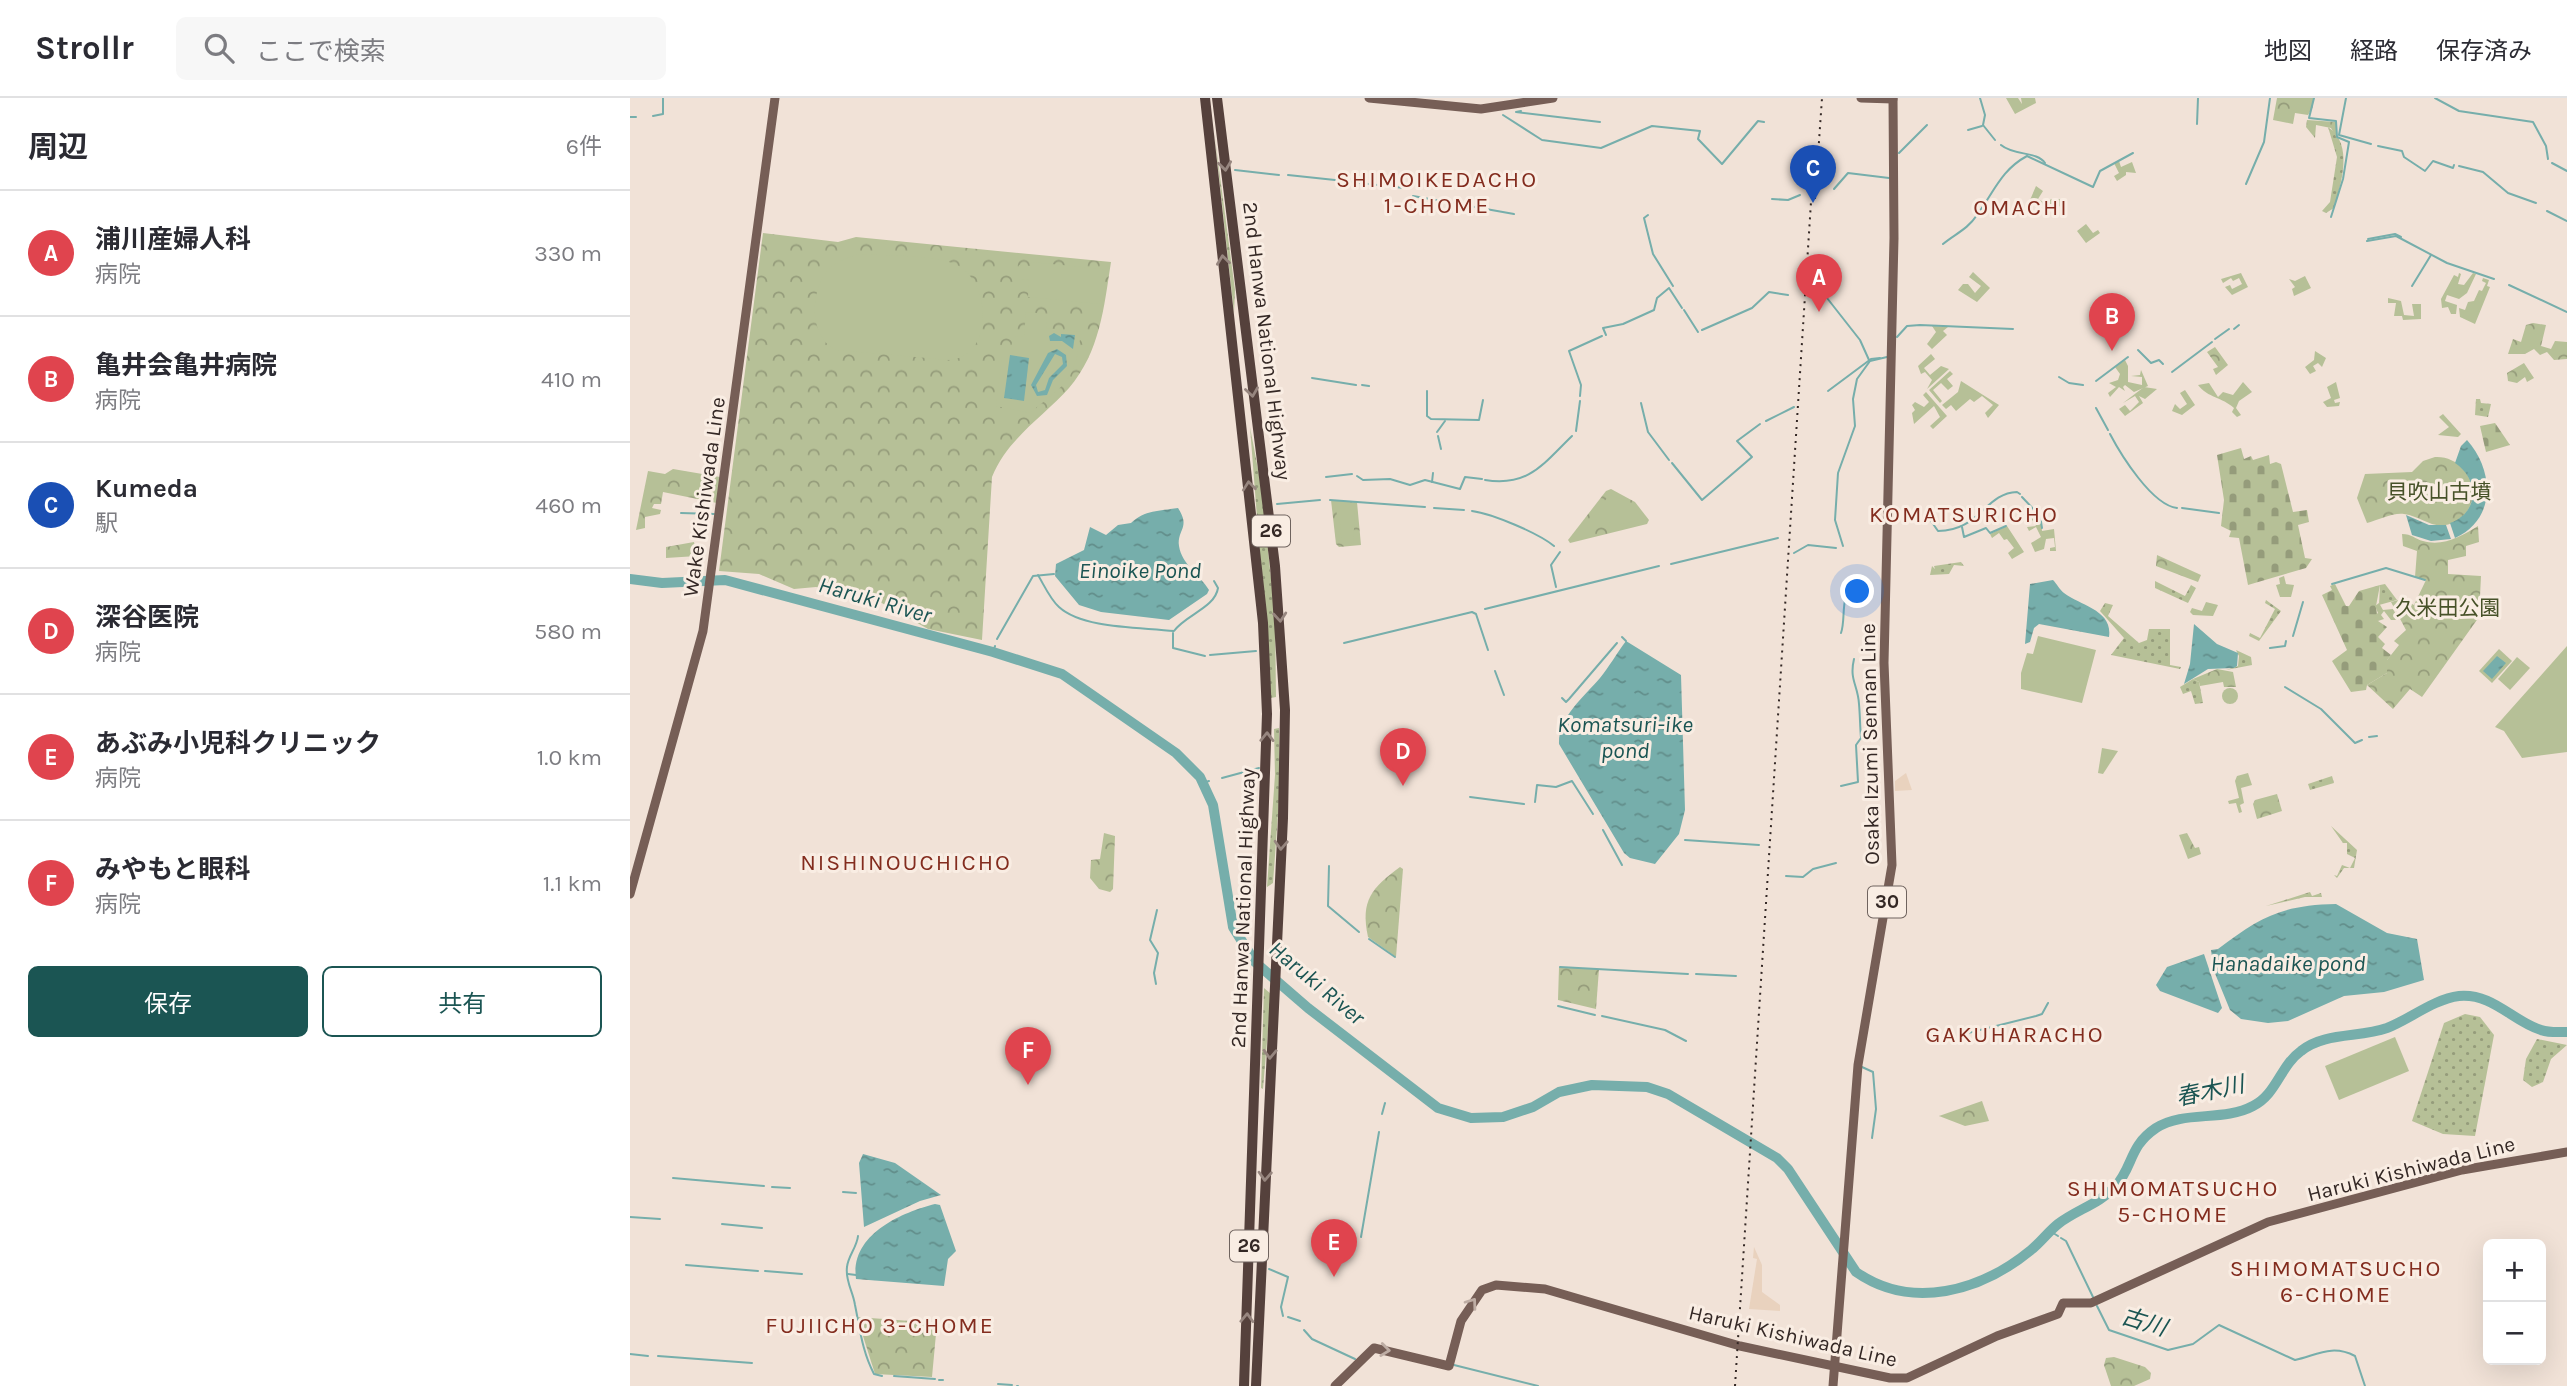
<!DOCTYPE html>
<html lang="ja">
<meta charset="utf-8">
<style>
body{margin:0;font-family:Karla,"Noto Sans JP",sans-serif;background:#f7f7f7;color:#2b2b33}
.controls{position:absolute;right:21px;bottom:21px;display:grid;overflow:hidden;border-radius:10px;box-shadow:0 7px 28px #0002}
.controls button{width:63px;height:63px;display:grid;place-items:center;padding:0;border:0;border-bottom:2px solid #e1e1e2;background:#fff;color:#2b2b33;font:35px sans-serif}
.you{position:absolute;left:1228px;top:494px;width:24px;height:24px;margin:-18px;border:5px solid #fff;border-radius:50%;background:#1a73e8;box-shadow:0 0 0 10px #1a73e833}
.badge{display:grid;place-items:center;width:46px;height:46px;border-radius:50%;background:#1b5553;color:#fff;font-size:23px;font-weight:700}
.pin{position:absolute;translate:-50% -58px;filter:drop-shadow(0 2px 4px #0008)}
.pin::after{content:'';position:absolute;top:37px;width:24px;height:21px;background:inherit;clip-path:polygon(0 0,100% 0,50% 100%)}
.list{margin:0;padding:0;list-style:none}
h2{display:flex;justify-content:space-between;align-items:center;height:91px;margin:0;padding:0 28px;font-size:30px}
h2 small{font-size:23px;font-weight:400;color:#7c7c81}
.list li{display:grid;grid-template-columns:46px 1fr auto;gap:21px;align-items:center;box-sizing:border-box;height:126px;padding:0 28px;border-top:2px solid #e1e1e2}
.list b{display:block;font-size:26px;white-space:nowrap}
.list p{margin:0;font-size:23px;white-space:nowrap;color:#7c7c81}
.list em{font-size:23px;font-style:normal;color:#7c7c81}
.actions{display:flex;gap:14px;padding:21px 28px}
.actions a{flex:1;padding:16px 0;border:2px solid #1b5553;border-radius:10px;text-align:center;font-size:24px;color:#1b5553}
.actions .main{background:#1b5553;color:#fff}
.icon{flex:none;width:38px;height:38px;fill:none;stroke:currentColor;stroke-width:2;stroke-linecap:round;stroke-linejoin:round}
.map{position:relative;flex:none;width:1937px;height:1288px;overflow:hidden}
header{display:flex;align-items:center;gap:42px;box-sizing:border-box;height:98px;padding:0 35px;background:#fff;border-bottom:2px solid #e1e1e2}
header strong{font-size:33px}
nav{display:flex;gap:38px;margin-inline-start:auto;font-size:24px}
.search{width:490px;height:63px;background:#f7f7f7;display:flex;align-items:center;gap:18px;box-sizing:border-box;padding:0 24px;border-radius:10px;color:#7c7c81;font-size:26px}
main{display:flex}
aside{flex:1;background:#fff}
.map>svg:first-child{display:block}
.grass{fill:url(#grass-dots)}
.forest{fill:url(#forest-crowns)}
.cemetery{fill:url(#cemetery-stones)}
.garden{fill:#b6c097}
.plaza{fill:#e9d2be}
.water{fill:url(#water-ripples);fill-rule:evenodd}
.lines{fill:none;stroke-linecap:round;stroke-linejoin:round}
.stream{stroke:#76aeab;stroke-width:2}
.river{stroke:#76aeab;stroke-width:10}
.major{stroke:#765e56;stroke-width:9}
.highway{stroke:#55413c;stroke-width:10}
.rail{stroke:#342825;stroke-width:2;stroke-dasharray:2 5;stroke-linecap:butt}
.oneway{stroke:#97867f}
.oneway2{stroke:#beada4}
.labels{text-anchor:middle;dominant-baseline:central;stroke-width:6;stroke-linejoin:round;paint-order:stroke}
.shield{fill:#f9ede3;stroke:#6f635e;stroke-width:2}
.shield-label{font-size:19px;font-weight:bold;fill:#342825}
.street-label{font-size:21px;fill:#342825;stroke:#f9ede3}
.park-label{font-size:21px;fill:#475229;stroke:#f9ede3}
.neighbourhood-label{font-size:23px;letter-spacing:2px;fill:#832c1e;stroke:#f9ede3}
.water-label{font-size:23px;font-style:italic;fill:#1b5553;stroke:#f9ede3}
</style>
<header>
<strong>Strollr</strong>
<div class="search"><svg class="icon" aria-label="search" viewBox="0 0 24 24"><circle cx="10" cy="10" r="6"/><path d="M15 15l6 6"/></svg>ここで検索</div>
<nav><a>地図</a><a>経路</a><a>保存済み</a></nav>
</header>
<main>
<aside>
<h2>周辺<small>6件</small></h2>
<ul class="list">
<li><span class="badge" style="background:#e0444e">A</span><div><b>浦川産婦人科</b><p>病院</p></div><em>330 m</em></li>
<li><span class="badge" style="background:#e0444e">B</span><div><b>亀井会亀井病院</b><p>病院</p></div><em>410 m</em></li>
<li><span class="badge" style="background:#1a4fb4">C</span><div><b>Kumeda</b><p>駅</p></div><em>460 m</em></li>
<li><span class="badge" style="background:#e0444e">D</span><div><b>深谷医院</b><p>病院</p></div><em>580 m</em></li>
<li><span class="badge" style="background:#e0444e">E</span><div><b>あぶみ小児科クリニック</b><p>病院</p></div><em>1.0 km</em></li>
<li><span class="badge" style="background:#e0444e">F</span><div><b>みやもと眼科</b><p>病院</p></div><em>1.1 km</em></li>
</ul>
<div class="actions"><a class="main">保存</a><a>共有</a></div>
</aside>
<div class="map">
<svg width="1937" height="1288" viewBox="0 0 1937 1288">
<defs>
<pattern id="grass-dots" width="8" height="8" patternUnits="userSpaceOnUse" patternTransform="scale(1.75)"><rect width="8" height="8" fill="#b6c097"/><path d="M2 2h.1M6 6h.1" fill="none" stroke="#959c7b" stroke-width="1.8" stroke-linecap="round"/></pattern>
<pattern id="forest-crowns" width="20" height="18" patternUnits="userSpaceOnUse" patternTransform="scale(1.75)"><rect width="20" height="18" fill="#b6c097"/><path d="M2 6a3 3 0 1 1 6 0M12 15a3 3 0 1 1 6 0" fill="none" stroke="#959c7b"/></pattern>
<pattern id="cemetery-stones" width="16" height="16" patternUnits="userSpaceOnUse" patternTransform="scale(1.75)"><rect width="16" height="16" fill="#b6c097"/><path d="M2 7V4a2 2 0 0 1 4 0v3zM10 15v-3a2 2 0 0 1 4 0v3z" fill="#959c7b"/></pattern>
<pattern id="water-ripples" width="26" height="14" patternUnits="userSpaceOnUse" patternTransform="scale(1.75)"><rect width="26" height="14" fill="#76aeab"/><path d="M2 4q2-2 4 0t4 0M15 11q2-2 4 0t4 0" fill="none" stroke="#628e8b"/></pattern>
</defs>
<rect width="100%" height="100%" fill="#f1e2d7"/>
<g class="grass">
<path d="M1698 29C1724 46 1711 86 1704 110L1696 115 1692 113 1700 104 1707 59Z"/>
<polygon points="584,33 605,192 604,215"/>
<polygon points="1846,301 1850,301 1851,305 1861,306 1858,319 1845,317"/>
<polygon points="620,329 631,387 645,517 646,599 641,600"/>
<polygon points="1331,464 1334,468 1324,467 1319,476 1300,477 1302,468 1305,471 1304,468"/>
<polygon points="1525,483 1555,498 1561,487 1566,490 1558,505 1525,490"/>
<polygon points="1755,486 1767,502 1749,507 1750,487"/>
<polygon points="1636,502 1651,513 1629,543 1619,538 1620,535 1630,540 1645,511 1635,505"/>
<polygon points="1475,505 1483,507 1478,518 1509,545 1517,542 1519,531 1540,531 1540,567 1551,569 1550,571 1481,557 1494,540 1470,513"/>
<polygon points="1606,552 1621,559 1622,567 1596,572 1608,568 1609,558"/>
<polygon points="1563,581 1569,584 1573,605 1565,606 1561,593 1553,596 1550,589"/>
<polygon points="649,630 649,702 643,785 637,789 645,677 644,631"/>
<polygon points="1702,678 1704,685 1680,692 1678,686"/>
<polygon points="1701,728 1727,752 1724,770 1714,770 1707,780 1704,777 1707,778 1712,767 1720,770 1725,760 1717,756 1717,745 1713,745"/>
<polygon points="1680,794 1682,798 1691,795 1692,799 1675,799 1636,808"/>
<polygon points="634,890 641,896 633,991 631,990"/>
<polygon points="1835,916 1850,919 1864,937 1845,1038 1813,1036 1782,1023 1814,925"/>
<polygon points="1907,941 1937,947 1921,961 1913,984 1902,989 1893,982 1896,961"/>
</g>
<g class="forest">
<polygon points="1647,0 1683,0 1683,9 1678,17 1665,15 1663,26 1643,22"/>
<polygon points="1677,22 1706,24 1706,39 1701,30 1686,27 1685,40 1676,29"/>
<path d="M133 135 208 144 226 139 481 164C474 209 470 254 439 290 413 319 377 341 362 379L352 542 298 531 250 504 186 489 164 491 129 476 89 473Z"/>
<polygon points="1903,225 1916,227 1911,248 1921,251 1925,243 1937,244 1937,261 1924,262 1917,254 1910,257 1904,251 1895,256 1878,256 1883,241 1891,244 1896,227"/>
<polygon points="1585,249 1598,267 1586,277 1583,271 1588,269 1577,254"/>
<polygon points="1894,265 1904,280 1897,284 1895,279 1887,285 1878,283 1877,275"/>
<path d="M1805 359C1839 357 1859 404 1826 423 1805 435 1794 419 1774 416 1765 414 1747 422 1737 425L1727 400 1735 376 1782 374 1793 363Z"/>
<polygon points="43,371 90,379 87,405 33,394 31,406 24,406 22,410 31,412 30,416 15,419 15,430 6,432 18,373 35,376"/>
<polygon points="981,391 1005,404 1019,422 1017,426 940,445 938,442 976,393"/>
<polygon points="701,402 727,404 731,447 709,449 706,446"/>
<path d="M1848 428 1849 444 1836 448V458L1818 462V476L1851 478 1849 519 1792 599 1780 591 1763 611 1737 587 1757 575V562L1769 547 1764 543 1776 532 1761 504 1772 501 1784 507 1796 482 1785 479 1787 453 1773 448 1772 436C1782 436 1785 441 1793 443 1813 449 1832 438 1848 428Z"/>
<polygon points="64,444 67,458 36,460 36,449"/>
<polygon points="1527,457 1571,477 1568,484 1526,468"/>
<polygon points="1587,571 1603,574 1606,589 1594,589 1593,584 1570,588 1569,584 1563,581"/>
<polygon points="1647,696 1652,713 1627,721 1623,706 1625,702"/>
<polygon points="474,735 485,738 483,791 480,794 469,791 460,780 461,762 470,761"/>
<polygon points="1557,735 1565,750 1569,749 1571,756 1558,761 1549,737"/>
<path d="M770 769 773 771 766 859 738 839C730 802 742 790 770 769Z"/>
<polygon points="929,869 969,871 966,911 928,902"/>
<polygon points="1352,1003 1359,1023 1335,1028 1309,1018"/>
<polygon points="227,1219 307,1225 302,1279 245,1276"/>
<polygon points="1484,1259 1515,1269 1521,1275 1520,1281 1504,1288 1481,1288 1474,1267 1476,1260"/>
</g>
<g class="cemetery">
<polygon points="1865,325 1880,347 1856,354 1850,328"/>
<polygon points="1611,350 1614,361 1621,358 1623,362 1639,357 1640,366 1646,364 1651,366 1663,414 1677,412 1679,424 1668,427 1675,460 1682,461 1676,470 1618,487 1609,440 1599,439 1601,433 1591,428 1594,402 1587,357"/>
<polygon points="1705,486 1716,508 1719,508 1729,493 1750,487 1746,508 1748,523 1757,529 1748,539 1755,546 1752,550 1761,557 1757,562 1757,575 1737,587 1736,592 1721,594 1702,563 1717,552 1692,497 1702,492 1700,488"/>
</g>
<g class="garden">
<polygon points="1376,0 1388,0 1392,6 1391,0 1405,0 1406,5 1385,16"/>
<polygon points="1489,63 1491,69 1502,64 1506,75 1496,74 1496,77 1487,83 1484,78 1489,75 1484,65"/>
<polygon points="1406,88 1413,93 1408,101 1417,106 1421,101 1432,101 1430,108 1423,113 1400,102"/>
<polygon points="1456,126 1463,135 1468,132 1470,135 1456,145 1447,133"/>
<path d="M230 156C256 158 304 156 327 167 361 184 365 259 319 262L207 252C181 242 180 201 193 179 200 166 217 159 230 156Z"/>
<polygon points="401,164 473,171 470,206 398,199 399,182 387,181 389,167 400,168"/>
<polygon points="1343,174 1360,190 1347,204 1328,192 1333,186 1338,186 1345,195 1351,188 1339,179"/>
<polygon points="1611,175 1618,189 1602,197 1595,189 1600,187 1602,191 1612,186 1609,180 1603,183 1601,180 1593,185 1591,181"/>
<polygon points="1829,175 1831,176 1828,186 1834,187 1843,175 1846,176 1837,195 1829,201 1817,197 1815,203 1827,207 1826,216 1821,216 1818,209 1812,210 1811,201 1824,177 1828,179"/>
<polygon points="1675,178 1681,190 1664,198 1662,191 1665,189 1659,181 1665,183"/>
<polygon points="1853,180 1859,182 1857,188 1860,189 1845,226 1830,219 1829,210 1835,212 1838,204 1844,203 1849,192 1852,193 1856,185 1852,183"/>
<polygon points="1758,200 1771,203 1774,217 1784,218 1782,206 1791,206 1791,221 1773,222 1772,218 1764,218 1766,205 1758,205"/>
<path d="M396 214 417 216 416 230 451 234C445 284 437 284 400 315L366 308 372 257H376V251H381L383 238 394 239Z"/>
<polygon points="1302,228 1318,229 1313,233 1317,237 1302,251 1297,246 1306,234"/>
<polygon points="1685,253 1696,260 1692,269 1688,265 1683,268 1686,273 1680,276 1675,269 1684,262"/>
<polygon points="1301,256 1305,261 1294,270 1300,277 1311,268 1319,271 1297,291 1302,282 1295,274 1291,276 1288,268"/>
<polygon points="1495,262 1498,268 1498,284 1512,287 1512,279 1501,278 1510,277 1511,272 1518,288 1504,294 1495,287 1493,289 1495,293 1489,289 1480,299 1478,295 1486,289 1479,285 1488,282 1490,276 1485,269"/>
<polygon points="1320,273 1323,276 1317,281 1323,288 1318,292 1311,285 1303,292 1312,303 1310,305 1299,292"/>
<polygon points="1331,283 1369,307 1358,320 1355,315 1363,307 1352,298 1344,304 1340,301 1326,313 1321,307 1316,311 1312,307 1328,294"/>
<path d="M1613 284 1622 294 1609 303 1606 310 1611 317 1607 319 1602 314 1604 310C1592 299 1578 300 1568 287L1579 285 1588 299 1593 294 1603 297Z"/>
<polygon points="1706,284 1710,300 1704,302 1705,305 1710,304 1709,308 1697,309 1693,304 1701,300 1697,289"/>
<polygon points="1514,289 1527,291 1515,301 1509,298 1513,305 1495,318 1489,311 1495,307 1500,313 1509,304 1505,298 1493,305"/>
<polygon points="1555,292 1565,307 1552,317 1542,313 1545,306 1550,311 1557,306 1550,295"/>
<polygon points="1296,294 1317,318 1303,331 1300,328 1310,319 1304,308 1284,326 1282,315 1285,312 1282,307 1285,304 1294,309 1299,304 1293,297"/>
<polygon points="1813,316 1831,336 1828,339 1808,337 1819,329 1809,319"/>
<polygon points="980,397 999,404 1010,417 1007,422 984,428 965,413"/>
<path d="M712 406 725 414 723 447 710 438C714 427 705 419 706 408Z"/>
<polygon points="1405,413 1411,421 1412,433 1424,431 1426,453 1420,453 1420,450 1425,449 1424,440 1416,441 1414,451 1405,454 1401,445 1411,439 1406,429 1399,433 1397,429 1406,428 1399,417"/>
<polygon points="1377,428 1394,454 1382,461 1378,455 1384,450 1377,441 1374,442 1369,435 1362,440 1360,436"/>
<polygon points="1654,478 1656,486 1664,487 1661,499 1650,499 1646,487 1650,486 1649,480"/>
<polygon points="1576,504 1588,507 1583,518 1563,517 1560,514 1562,510 1572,513"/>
<polygon points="1749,505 1753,512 1763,511 1769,522 1761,522 1754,513 1751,517 1754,521 1748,523 1744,518 1748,515 1745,508"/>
<polygon points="1408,538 1466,552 1452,605 1391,591 1391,575 1397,555 1403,556"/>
<polygon points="1937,548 1937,654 1892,660 1874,633 1865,629"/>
<polygon points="1869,551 1882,563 1862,585 1849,573"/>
<polygon points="1887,559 1900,570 1880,592 1868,581"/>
<circle cx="1600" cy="598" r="8"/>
<polygon points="1472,650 1488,653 1473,676 1468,675"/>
<polygon points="1618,675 1622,687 1611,690 1614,705 1610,707 1612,714 1609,715 1606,705 1599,706 1598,703 1609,700 1605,683 1607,678"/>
<polygon points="1765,939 1779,973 1709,1002 1695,968"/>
</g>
<g class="plaza">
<polygon points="1276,675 1282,692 1265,693 1265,683"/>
<polygon points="1124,1149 1132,1167 1132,1194 1150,1207 1150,1213 1119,1211 1127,1161 1123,1160"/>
</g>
<g class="water">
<polygon points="424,235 431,239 431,236 445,237 443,251 432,243 420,243 419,238"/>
<path d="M427 251 436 257 437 268 423 282 417 297 407 298 401 287 418 255ZM425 256 432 259 433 266 419 280 415 292 408 294 406 287Z"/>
<polygon points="380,257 399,260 394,303 374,300"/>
<path d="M1837 342C1864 372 1867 421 1825 440L1820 425C1850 414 1849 381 1825 365L1831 348Z"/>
<path d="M548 410C561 430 547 431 549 448 552 467 570 477 579 492L577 496 539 522 471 514 449 507 425 478 426 466 454 452 460 429 476 437 488 427 501 425C515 412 529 413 548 410Z"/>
<polygon points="1776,417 1799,427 1816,427 1821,441 1801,443 1782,437"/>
<path d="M1423 482C1427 486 1429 491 1434 495 1451 508 1483 512 1479 539L1409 526 1404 530 1400 544 1395 546 1400 486Z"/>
<polygon points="1564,526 1587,546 1608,555 1607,568 1604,570 1578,571 1554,586 1560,566"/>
<path d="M996 543 1051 577 1055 712 1049 736 1025 766 1000 760 994 755 929 646C928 619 954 599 970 580 979 569 987 555 996 543Z"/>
<polygon points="1867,558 1876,565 1862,581 1853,573"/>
<path d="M1706 806 1757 835 1787 841 1794 882 1754 894 1714 898 1658 923 1638 925 1611 921 1600 912 1584 873 1581 852 1588 851C1630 819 1652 807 1706 806Z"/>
<polygon points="1574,856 1592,910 1588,915 1530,893 1526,887 1537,869"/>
<polygon points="233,1056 265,1065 311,1097 290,1103 234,1129 229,1065"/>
<path d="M305 1106 310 1107 326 1153 318 1161 314 1188 226 1181C220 1137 270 1115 305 1106Z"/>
</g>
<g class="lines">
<g class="stream">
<polyline points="1350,0 1355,17 1353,27 1365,42"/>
<polyline points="1684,0 1679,20 1706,23 1707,39 1719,44 1713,81 1701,119"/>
<polyline points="1716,0 1709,37 1741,46"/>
<polyline points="1805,0 1829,13 1903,24 1916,48 1918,61"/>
<polyline points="891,13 886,14 970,24"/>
<polyline points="873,17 912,42 971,50 1022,28 1070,33 1068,41 1092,66 1128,23 1134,24"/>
<polyline points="23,18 33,16 33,0"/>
<polyline points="0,19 6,19"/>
<polyline points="1567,26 1568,0"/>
<polyline points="1338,32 1352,28"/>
<path d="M1371 47C1384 58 1407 53 1415 65"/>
<polyline points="1748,48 1772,53 1774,59 1795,73 1803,63 1823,70 1824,67"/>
<polyline points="1269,55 1297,27"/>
<polyline points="1922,65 1937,73"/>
<polyline points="1829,68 1853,74 1878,95 1906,105"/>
<polyline points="605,72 649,77"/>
<polyline points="658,77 705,82"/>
<polyline points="712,83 774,90"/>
<polyline points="1616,86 1634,44 1640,0"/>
<polyline points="1204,91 1218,75 1259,80"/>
<polyline points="783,98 884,116"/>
<polyline points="1142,101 1158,102 1170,97"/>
<polyline points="1917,113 1937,123"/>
<polyline points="1018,117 1014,120 1023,156 1043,188"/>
<polyline points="1738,141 1765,136 1771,139"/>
<polyline points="1737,143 1766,138 1817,165 1864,181"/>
<path d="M1313 146C1325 136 1338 131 1347 117 1364 94 1371 72 1397 58L1463 89 1470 73 1503 55"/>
<polyline points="1879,187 1937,214"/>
<polyline points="1782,188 1801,157"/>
<polyline points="1188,199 1197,200 1230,242 1239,262"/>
<polyline points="1054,212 1068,234"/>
<polyline points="1604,231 1609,227"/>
<polyline points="1072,232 1122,210 1139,194 1158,197"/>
<polyline points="976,237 973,230 993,226 1024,212 1027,200 1039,190 1052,210"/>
<polyline points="1267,239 1277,228 1290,227 1383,231"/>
<polyline points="1585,241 1599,231"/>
<polyline points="1508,252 1521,265 1529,262 1533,266"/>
<polyline points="1542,274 1582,244"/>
<polyline points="1429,279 1439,285 1453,287"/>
<polyline points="682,280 726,287"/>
<polyline points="1466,283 1498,259"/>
<polyline points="732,287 739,288"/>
<polyline points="797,293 797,318 801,321 849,322 853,302"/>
<polyline points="1198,293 1241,261 1250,260"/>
<polyline points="950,298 951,287 939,253 972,238"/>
<polyline points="1011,305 1018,334 1039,362"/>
<polyline points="1466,310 1478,332"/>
<polyline points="1136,323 1164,309"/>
<polyline points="946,333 950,303"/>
<polyline points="807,334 815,323"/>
<path d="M1480 336C1491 357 1522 407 1547 410"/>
<polyline points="808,338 811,351"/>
<polyline points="1042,365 1072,402 1122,359 1107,343 1130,326"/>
<polyline points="727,378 733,382 760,381 780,387 795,382 830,391 835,379 852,381"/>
<polyline points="696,379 722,376"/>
<path d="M855 382C899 389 913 366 942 338"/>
<polyline points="802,384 803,375"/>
<polyline points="1392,399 1410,418 1412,430"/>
<polyline points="700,402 795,409"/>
<polyline points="647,406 690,402"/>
<polyline points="804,410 834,412"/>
<polyline points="1552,410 1589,415"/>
<path d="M842 413C863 416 908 435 924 448"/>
<polyline points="51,415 84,416"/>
<path d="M1301 423 1308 433C1350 433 1355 395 1387 394L1390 396"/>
<polyline points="1332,429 1334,439 1356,430 1360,435 1376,428"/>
<polyline points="1213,448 1205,422 1208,375 1225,328 1223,301 1227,281 1240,263 1257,259"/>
<polyline points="1164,455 1178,447 1206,450"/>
<polyline points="1041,466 1148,440"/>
<path d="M408 477C414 487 420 501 429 509 453 531 510 529 544 533 555 517 585 510 588 490L584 483"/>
<polyline points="1702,486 1756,470 1795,482"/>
<polyline points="926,489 921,467 930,454"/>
<polyline points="855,511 1029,468"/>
<polyline points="543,535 543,550 575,558"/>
<path d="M1211 535C1216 521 1210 499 1222 490L1220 482"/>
<polyline points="1663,538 1673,504"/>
<polyline points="992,539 996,543"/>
<polyline points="367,541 403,478 424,476"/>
<polyline points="714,545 842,514 846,516 858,552"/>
<polyline points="1640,550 1655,548 1656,543"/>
<polyline points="363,554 365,548"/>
<polyline points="580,557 626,553"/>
<polyline points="865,573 874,597"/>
<polyline points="1655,589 1691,611 1725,645 1732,642"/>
<polyline points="932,600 936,604 939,601 987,545"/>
<polyline points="1739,639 1747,638"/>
<polyline points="592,680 629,670"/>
<polyline points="573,685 579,683"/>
<path d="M1211 688 1228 684 1226 647 1231 640C1230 628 1230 617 1229 606 1228 587 1219 582 1224 561"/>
<polyline points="840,699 894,706"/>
<polyline points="905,704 907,687 926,689 942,683 963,716"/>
<polyline points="973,732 992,767"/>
<polyline points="1055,742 1129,747"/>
<polyline points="699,768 698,808 729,834"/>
<polyline points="1156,778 1173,779 1183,771 1206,765"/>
<polyline points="739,841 765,859"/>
<polyline points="930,869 1058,876"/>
<polyline points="1066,876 1106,878"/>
<polyline points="526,886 524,875 528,855 520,842 527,812"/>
<polyline points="928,908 965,917"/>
<polyline points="972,918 1035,932 1056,943"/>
<polyline points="1334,936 1406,918 1412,916 1418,905"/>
<polyline points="1232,969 1243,974 1246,1011 1242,1040"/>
<polyline points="752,1016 755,1005"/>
<polyline points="43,1080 134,1088"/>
<polyline points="142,1089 160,1090"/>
<polyline points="213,1094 226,1095"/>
<polyline points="0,1119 30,1121"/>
<polyline points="92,1126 132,1130"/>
<polyline points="1420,1133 1428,1138"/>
<path d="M228 1138C227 1149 218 1158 217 1169 215 1183 223 1193 225 1207 230 1231 232 1253 244 1276L252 1278"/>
<polyline points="731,1139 749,1034"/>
<polyline points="1431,1140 1436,1143 1463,1199"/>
<polyline points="56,1167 128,1173"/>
<polyline points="639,1171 658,1179 651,1209 653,1218"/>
<polyline points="135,1173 172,1176"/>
<polyline points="218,1176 226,1177"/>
<path d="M1467 1208 1479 1232 1538 1252 1563 1246 1589 1227 1665 1262C1687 1257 1702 1246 1725 1258L1735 1288"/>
<polyline points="658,1219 670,1223"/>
<polyline points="674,1232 682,1241 725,1261"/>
<polyline points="0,1256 18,1258"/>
<polyline points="28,1258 122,1265"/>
<polyline points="824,1267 908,1288"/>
<polyline points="264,1278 305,1281"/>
<polyline points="309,1282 313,1282"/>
<polyline points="368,1286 382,1287"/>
<polyline points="387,1288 388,1288"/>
</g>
<path class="river" d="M0 481 32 485 95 482 363 554 432 576 546 655 570 679 583 707 603 829 625 864 678 910 808 1010 841 1020 873 1019 903 1009 929 994 962 987 1017 989 1038 996 1147 1060 1158 1071 1226 1174C1282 1213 1351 1193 1401 1152 1411 1144 1418 1134 1428 1126 1446 1112 1469 1106 1485 1089 1504 1068 1498 1049 1526 1030 1554 1012 1593 1024 1623 1008 1647 996 1650 968 1671 953 1695 934 1729 940 1757 930 1780 921 1804 901 1829 898 1863 895 1882 923 1911 932 1919 935 1929 934 1937 934"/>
<g class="major">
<polyline points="739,0 851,11 923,0"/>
<polyline points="1231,0 1263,1"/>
<polyline points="0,796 73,533 145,0"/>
<polyline points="705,1288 744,1250 819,1268 831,1223 852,1192 866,1187 915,1191 1110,1248 1260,1280 1277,1280 1367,1238 1428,1216 1433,1205 1461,1205 1638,1124 1832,1072 1937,1054"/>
<polyline points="1203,1288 1228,967 1262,767 1254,565 1264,140 1263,0"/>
</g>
<g class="highway">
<polyline points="575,0 633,525 637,616 614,1288"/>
<polyline points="587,0 645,468 655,612 653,720 626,1288"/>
</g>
<g class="rail">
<polyline points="1185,101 1192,0"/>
<polyline points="1105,1288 1181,104"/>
</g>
</g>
<defs><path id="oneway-chevron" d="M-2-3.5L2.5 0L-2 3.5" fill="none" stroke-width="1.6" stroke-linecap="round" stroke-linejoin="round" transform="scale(1.75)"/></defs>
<g class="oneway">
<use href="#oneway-chevron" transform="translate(595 68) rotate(83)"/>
<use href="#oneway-chevron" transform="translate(593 162) rotate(-97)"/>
<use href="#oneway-chevron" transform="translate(622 294) rotate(82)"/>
<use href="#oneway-chevron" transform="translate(619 388) rotate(-96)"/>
<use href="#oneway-chevron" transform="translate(650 519) rotate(85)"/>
<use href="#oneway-chevron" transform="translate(637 639) rotate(-89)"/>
<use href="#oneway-chevron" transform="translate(651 747) rotate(93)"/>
<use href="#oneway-chevron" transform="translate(640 956) rotate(92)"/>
<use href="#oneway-chevron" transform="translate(635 1078) rotate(93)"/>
<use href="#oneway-chevron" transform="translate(617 1220) rotate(-88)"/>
</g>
<g class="oneway2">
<use href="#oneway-chevron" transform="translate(842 1205) rotate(-54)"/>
<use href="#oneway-chevron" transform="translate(755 1252) rotate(7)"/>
</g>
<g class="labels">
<g class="shield">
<rect x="622" y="417.5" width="38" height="31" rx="5"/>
<rect x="1238" y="788.5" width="38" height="31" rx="5"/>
<rect x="600" y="1132.5" width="38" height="31" rx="5"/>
</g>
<g class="shield-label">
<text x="641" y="433">26</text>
<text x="1257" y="804">30</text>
<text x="619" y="1148">26</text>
</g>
<g class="street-label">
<text transform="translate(637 243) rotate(83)">2nd Hanwa National Highway</text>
<text transform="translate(74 399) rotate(-82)">Wake Kishiwada Line</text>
<text transform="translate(1240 646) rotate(-91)">Osaka Izumi Sennan Line</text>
<text transform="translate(613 810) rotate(-88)">2nd Hanwa National Highway</text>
<text transform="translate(1781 1071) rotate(-14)">Haruki Kishiwada Line</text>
<text transform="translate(1163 1238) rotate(13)">Haruki Kishiwada Line</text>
</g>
<g class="park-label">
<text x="1809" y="394">貝吹山古墳</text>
<text x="1818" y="510">久米田公園</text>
</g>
<g class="neighbourhood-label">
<text x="807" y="81">SHIMOIKEDACHO<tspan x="807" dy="26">1-CHOME</tspan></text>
<text x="1391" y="109">OMACHI</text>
<text x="1334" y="416">KOMATSURICHO</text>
<text x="276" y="764">NISHINOUCHICHO</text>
<text x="1385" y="936">GAKUHARACHO</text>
<text x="1543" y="1090">SHIMOMATSUCHO<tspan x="1543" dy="26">5-CHOME</tspan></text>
<text x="1706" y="1170">SHIMOMATSUCHO<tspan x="1706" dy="26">6-CHOME</tspan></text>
<text x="250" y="1227">FUJIICHO 3-CHOME</text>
</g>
<g class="water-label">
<text x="510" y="472">Einoike Pond</text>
<text transform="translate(245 502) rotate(16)">Haruki River</text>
<text x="995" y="626">Komatsuri-ike<tspan x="995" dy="26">pond</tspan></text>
<text x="1658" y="865">Hanadaike pond</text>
<text transform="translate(687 885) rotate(40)">Haruki River</text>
<text transform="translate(1580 993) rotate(-12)">春木川</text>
<text transform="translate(1514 1224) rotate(17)">古川</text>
</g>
</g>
</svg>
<div class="controls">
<button>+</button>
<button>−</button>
</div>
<div class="you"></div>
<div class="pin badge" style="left:1189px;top:214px;background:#e0444e">A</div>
<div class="pin badge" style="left:1482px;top:253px;background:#e0444e">B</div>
<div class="pin badge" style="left:1183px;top:105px;background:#1a4fb4">C</div>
<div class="pin badge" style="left:773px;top:688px;background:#e0444e">D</div>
<div class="pin badge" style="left:704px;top:1179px;background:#e0444e">E</div>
<div class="pin badge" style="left:398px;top:987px;background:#e0444e">F</div>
</div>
</main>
